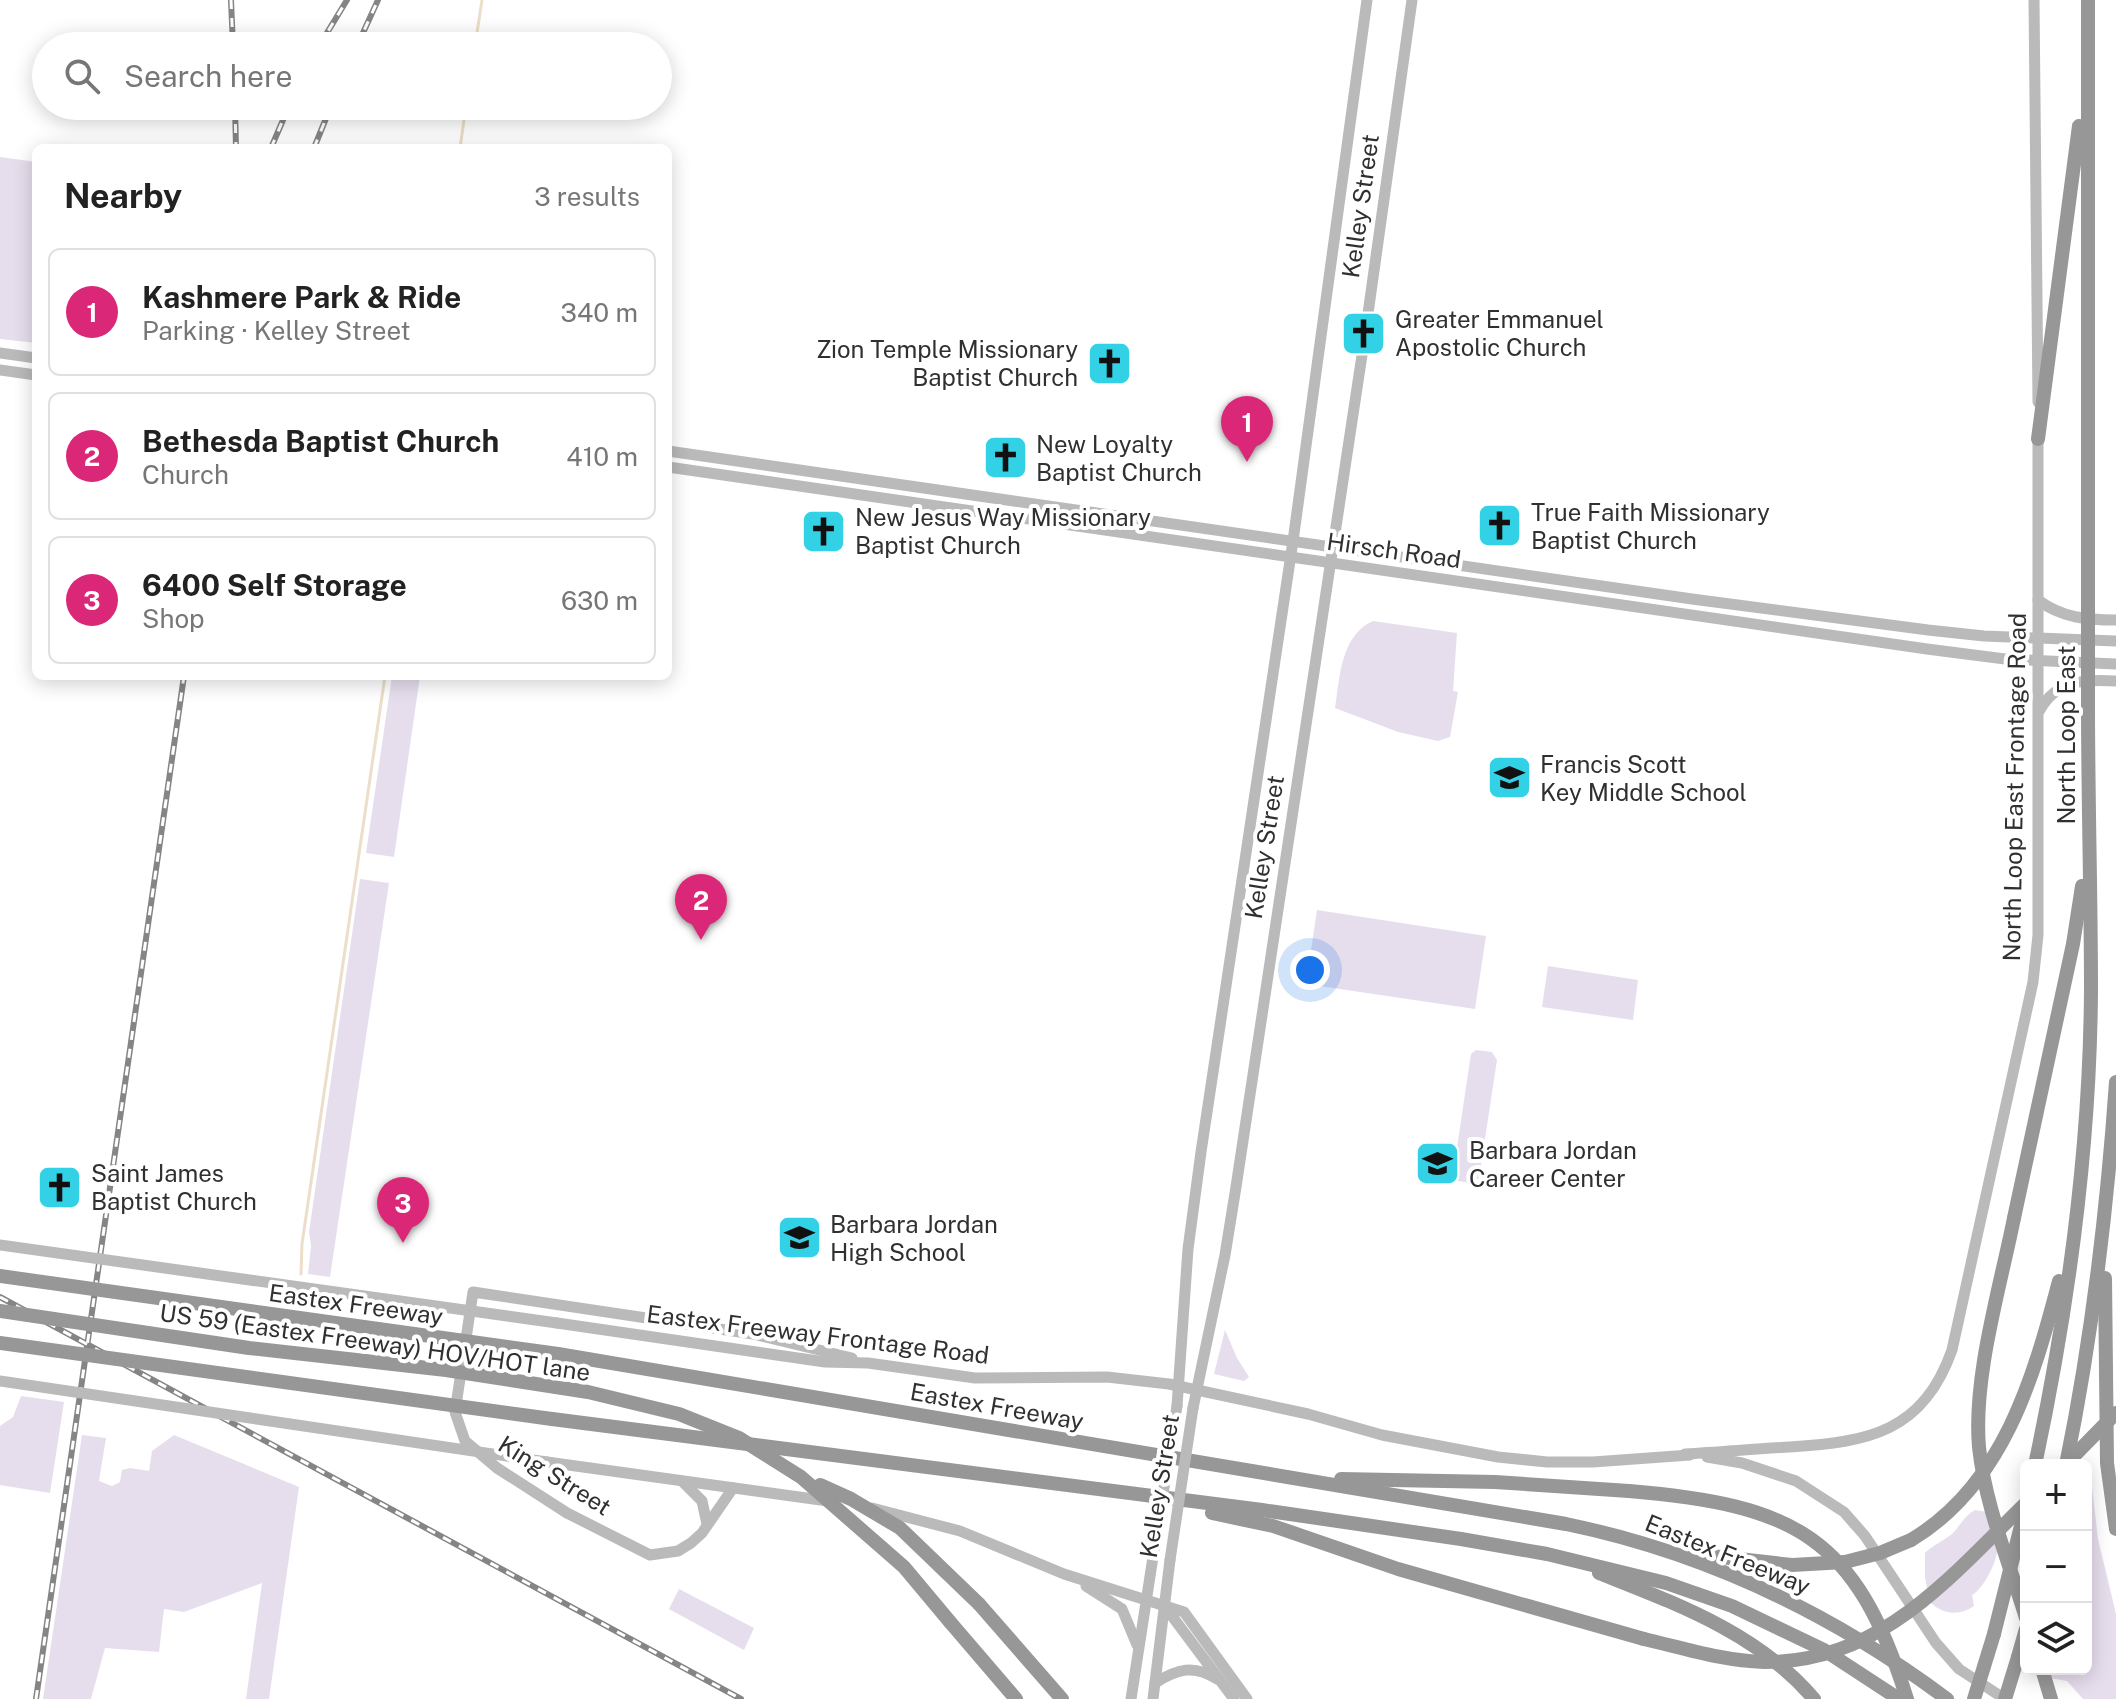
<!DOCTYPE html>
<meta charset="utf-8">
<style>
body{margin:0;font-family:"Public Sans",sans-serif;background:#f6f6f6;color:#222}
.controls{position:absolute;right:24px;bottom:24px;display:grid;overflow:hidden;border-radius:12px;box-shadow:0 4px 20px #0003}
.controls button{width:72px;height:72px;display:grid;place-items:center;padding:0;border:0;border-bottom:2px solid #e0e0e0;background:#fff;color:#222;font:40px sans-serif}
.you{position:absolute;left:1310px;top:970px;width:28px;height:28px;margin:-20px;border:6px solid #fff;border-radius:50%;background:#1a73e8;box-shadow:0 0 0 12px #1a73e833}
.badge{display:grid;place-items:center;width:52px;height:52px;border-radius:50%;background:#db2777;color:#fff;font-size:26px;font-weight:700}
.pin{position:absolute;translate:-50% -66px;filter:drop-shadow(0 2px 4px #0008)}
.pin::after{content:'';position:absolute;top:42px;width:28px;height:24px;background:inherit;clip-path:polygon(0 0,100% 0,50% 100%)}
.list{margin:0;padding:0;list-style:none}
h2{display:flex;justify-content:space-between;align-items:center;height:104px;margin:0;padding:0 32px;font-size:34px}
h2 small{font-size:26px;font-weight:400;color:#767676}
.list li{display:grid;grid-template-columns:52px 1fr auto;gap:24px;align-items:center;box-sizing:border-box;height:128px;margin:0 16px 16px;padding:0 16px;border:2px solid #e0e0e0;border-radius:12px}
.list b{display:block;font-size:30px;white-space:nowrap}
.list p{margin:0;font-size:26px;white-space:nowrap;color:#767676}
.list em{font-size:26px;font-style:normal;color:#767676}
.icon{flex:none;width:44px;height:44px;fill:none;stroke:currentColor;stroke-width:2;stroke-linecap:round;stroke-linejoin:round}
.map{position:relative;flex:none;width:2116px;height:1699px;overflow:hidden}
.search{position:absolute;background:#fff;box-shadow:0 4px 20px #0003;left:32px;top:32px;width:640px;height:88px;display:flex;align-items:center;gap:20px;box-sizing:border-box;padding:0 28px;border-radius:44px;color:#767676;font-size:30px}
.panel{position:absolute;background:#fff;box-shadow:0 4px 20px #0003;left:32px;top:144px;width:640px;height:536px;border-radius:12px}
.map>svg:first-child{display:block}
.green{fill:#e7deed}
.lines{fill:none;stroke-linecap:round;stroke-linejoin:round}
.stream{stroke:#ecdeca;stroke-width:3}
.secondary{stroke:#bababa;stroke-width:11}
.highway{stroke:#979797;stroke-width:14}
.rail-casing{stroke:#858585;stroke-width:6}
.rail{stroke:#fff;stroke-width:3;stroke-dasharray:9;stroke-linecap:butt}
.secondary-bridge{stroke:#bababa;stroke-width:11}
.highway-bridge{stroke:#979797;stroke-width:14}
.labels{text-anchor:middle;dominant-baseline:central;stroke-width:8;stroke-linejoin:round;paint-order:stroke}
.street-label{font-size:24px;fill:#303030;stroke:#fff}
.poi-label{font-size:24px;fill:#303030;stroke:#fff;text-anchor:start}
</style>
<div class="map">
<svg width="2116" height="1699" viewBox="0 0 2116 1699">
<rect width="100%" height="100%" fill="#fff"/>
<g class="green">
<polygon points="0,157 36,162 36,343 0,339"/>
<path d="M1373 621 1457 633 1453 691 1458 692 1450 737 1438 741 1398 732 1335 708C1340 678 1340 636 1373 621Z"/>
<polygon points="392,676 420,676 394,857 366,853"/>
<polygon points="360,879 389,883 330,1277 308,1274 311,1246 309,1232"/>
<polygon points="1317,910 1486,936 1475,1009 1306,984"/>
<polygon points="1548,966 1638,980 1633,1020 1542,1007"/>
<polygon points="1476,1050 1492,1052 1497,1060 1479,1178 1471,1183 1458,1181 1453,1174 1471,1054"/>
<polygon points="1225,1330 1237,1358 1249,1377 1244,1381 1214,1374"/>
<polygon points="21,1396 64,1402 50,1493 0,1485 0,1426 13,1417"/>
<polygon points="82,1435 106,1438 99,1481 112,1486 120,1482 122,1470 130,1468 149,1471 152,1451 174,1435 299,1487 269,1699 246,1699 262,1583 184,1612 164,1609 159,1652 105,1648 91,1699 43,1699"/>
<polygon points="2086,1476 2091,1478 2098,1539 2116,1614 2116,1699 2083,1699 2067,1681 2050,1678 2044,1669 2086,1669"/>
<path d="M1975 1510 1987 1512C1990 1520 1998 1534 1998 1543 1999 1558 1985 1588 1972 1595L1974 1606C1960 1616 1943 1615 1930 1602L1925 1578V1553C1933 1545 1943 1541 1952 1534 1960 1526 1965 1515 1975 1510Z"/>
<polygon points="679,1589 754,1628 744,1650 669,1609"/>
</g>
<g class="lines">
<g class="stream">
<polyline points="475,46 482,0"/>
<polyline points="460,148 466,106"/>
<polyline points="301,1274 302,1244 385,676"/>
</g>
<g class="secondary">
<polyline points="2034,0 2038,402"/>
<polyline points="0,353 36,358"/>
<polyline points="0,370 36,375"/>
<polyline points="668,451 1692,599 1928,630 1984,636 2116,641"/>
<polyline points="668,467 1927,649 2005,659 2116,664"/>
<path d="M2038 600C2062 618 2087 620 2116 620"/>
<path d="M2040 710C2056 680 2086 679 2116 681"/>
<polyline points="557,1323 825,1362 868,1363 975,1378 1107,1377 1169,1384 1308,1414 1382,1435 1498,1457 1547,1462 1593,1462 1690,1455"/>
<polyline points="1177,1406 1188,1249 1201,1152 1293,541 1367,0"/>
<polyline points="1193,1408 1225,1255 1236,1187 1364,342 1412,0"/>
<path d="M1685 1454C1720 1452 1755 1449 1790 1447 1869 1442 1923 1432 1952 1350L2033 982 2038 935V431"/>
<polyline points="1707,1457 1742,1463 1796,1481 1844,1512 1865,1536 1936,1643 1959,1669 2005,1699"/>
<polyline points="547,1462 828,1501"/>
<polyline points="682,1481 702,1501 707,1524"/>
<polyline points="733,1488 702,1533 691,1543 678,1551 650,1555 567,1513 497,1468 465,1441 455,1412 473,1292 753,1334 852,1358"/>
<polyline points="872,1508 960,1531 1064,1574 1184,1612 1247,1699"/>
<polyline points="1086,1586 1122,1609 1137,1645"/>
<polyline points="1166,1608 1234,1699"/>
<path d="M1155 1683C1177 1669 1194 1664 1217 1679"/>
<polyline points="1131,1699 1153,1557"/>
<polyline points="1153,1699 1170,1560"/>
</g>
<g class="highway">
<polyline points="2038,439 2079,126"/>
<polyline points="2088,596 2088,0"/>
<polyline points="2014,1218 2073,944 2082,886"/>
<polyline points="2105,1278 2107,1463 2116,1529"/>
<path d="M558 1354 1566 1524C1706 1553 1833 1614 1947 1699"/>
<polyline points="552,1419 1262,1510 1461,1539 1547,1554 1666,1583 1732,1606 1824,1650 1899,1699"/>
<path d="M2035 1465C2068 1310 2090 1148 2091 990 2091 895 2088 800 2088 705"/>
<path d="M2066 1465C2092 1338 2107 1211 2116 1082"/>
<polyline points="1341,1479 1495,1482 1629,1491"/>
<polyline points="1212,1513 1273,1526 1398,1569 1644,1639"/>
<path d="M1911 1540C2003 1485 2033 1380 2059 1281"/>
<polyline points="1694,1554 1792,1565 1845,1562"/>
<path d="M1599 1573C1677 1604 1758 1633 1814 1699"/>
<polyline points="979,1604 1062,1699"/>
<polyline points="950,1622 1016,1699"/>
<polyline points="1994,1634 2026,1506"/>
<polyline points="2018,1657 2026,1629"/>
<polyline points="2042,1669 2051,1699"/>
</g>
<defs>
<g id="rail">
<polyline points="231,0 233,46"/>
<polyline points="319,46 347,0"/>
<polyline points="357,46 378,0"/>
<polyline points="235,106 236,148"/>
<polyline points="271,148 289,106"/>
<polyline points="314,148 331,106"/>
<polyline points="0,1297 741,1699"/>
<polyline points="36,1699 184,676"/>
</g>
</defs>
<use href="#rail" class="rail-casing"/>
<use href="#rail" class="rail"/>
<g class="secondary-bridge">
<polyline points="0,1245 557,1323"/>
<polyline points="0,1381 547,1462"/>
<polyline points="1153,1557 1177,1406"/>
<polyline points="1170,1560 1193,1408"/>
</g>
<g class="highway-bridge">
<polyline points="2088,705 2088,596"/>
<path d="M2014 1218C2000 1288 1973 1377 1979 1447 1985 1505 2009 1562 2026 1618"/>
<polyline points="0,1276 558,1354"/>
<polyline points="0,1311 249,1348 446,1370 588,1392 679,1414 739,1438 801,1477 904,1567 950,1622"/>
<polyline points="0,1343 552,1419"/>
<polyline points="2065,1465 2116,1413"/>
<polyline points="820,1485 851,1499 900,1528 979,1604"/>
<path d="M1629 1491C1794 1505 1856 1535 1907 1699"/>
<polyline points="1845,1562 1880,1553 1911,1540"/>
<path d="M1644 1639C1683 1648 1723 1661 1764 1662 1880 1663 1949 1578 2026 1503"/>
<polyline points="1974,1699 1994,1634"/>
<polyline points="2005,1699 2018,1657"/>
</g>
</g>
<defs>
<symbol id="church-square" viewBox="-11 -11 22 22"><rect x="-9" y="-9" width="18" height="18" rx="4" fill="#33d1e5" stroke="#fff"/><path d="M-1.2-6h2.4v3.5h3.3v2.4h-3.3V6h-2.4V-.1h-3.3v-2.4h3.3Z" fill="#111"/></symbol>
<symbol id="school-square" viewBox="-11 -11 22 22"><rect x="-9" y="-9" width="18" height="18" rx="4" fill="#33d1e5" stroke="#fff"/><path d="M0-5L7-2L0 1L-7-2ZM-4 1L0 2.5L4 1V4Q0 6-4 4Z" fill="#111"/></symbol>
</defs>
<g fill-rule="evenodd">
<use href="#church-square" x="1338" y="308" width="51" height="51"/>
<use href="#church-square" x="1084" y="338" width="51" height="51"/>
<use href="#church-square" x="980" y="432" width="51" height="51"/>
<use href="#church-square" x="1474" y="500" width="51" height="51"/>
<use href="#church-square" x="798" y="506" width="51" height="51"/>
<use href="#school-square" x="1484" y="752" width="51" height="51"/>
<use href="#school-square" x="1412" y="1138" width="51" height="51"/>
<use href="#church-square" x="34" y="1162" width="51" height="51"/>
<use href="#school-square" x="774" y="1212" width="51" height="51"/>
</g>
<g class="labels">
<g class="street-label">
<text transform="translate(1360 206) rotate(-82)">Kelley Street</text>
<text transform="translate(1394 550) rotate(8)">Hirsch Road</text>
<text transform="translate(2066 735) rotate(-90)">North Loop East</text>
<text transform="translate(2014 787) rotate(-89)">North Loop East Frontage Road</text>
<text transform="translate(1264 847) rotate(-81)">Kelley Street</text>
<text transform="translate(356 1304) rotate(8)">Eastex Freeway</text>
<text transform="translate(818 1334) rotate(7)">Eastex Freeway Frontage Road</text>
<text transform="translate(375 1342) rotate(8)">US 59 (Eastex Freeway) HOV/HOT lane</text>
<text transform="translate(997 1406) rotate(10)">Eastex Freeway</text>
<text transform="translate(555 1475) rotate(32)">King Street</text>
<text transform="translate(1159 1486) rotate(-81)">Kelley Street</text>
<text transform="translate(1728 1554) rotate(22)">Eastex Freeway</text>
</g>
<g class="poi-label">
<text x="1395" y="319">Greater Emmanuel<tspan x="1395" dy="28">Apostolic Church</tspan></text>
<text x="1078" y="349" text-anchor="end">Zion Temple Missionary<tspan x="1078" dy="28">Baptist Church</tspan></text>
<text x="1036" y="444">New Loyalty<tspan x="1036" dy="28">Baptist Church</tspan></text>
<text x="1531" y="512">True Faith Missionary<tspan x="1531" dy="28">Baptist Church</tspan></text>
<text x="855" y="517">New Jesus Way Missionary<tspan x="855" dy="28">Baptist Church</tspan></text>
<text x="1540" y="764">Francis Scott<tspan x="1540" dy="28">Key Middle School</tspan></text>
<text x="1469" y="1150">Barbara Jordan<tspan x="1469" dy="28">Career Center</tspan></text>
<text x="91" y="1173">Saint James<tspan x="91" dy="28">Baptist Church</tspan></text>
<text x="830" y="1224">Barbara Jordan<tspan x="830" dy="28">High School</tspan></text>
</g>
</g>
</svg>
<div class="controls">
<button>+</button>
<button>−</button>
<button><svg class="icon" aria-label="layers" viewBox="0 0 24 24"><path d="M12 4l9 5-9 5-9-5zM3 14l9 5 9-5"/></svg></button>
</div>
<div class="you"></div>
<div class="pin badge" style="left:1247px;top:462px">1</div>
<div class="pin badge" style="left:701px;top:940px">2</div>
<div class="pin badge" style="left:403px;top:1243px">3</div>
<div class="search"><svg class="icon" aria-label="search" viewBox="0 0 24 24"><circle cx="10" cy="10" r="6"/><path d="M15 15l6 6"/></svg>Search here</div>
<section class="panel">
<h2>Nearby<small>3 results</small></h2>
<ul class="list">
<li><span class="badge">1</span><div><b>Kashmere Park &amp; Ride</b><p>Parking · Kelley Street</p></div><em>340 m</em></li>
<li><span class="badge">2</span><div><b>Bethesda Baptist Church</b><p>Church</p></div><em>410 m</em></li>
<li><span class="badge">3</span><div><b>6400 Self Storage</b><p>Shop</p></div><em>630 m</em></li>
</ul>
</section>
</div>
